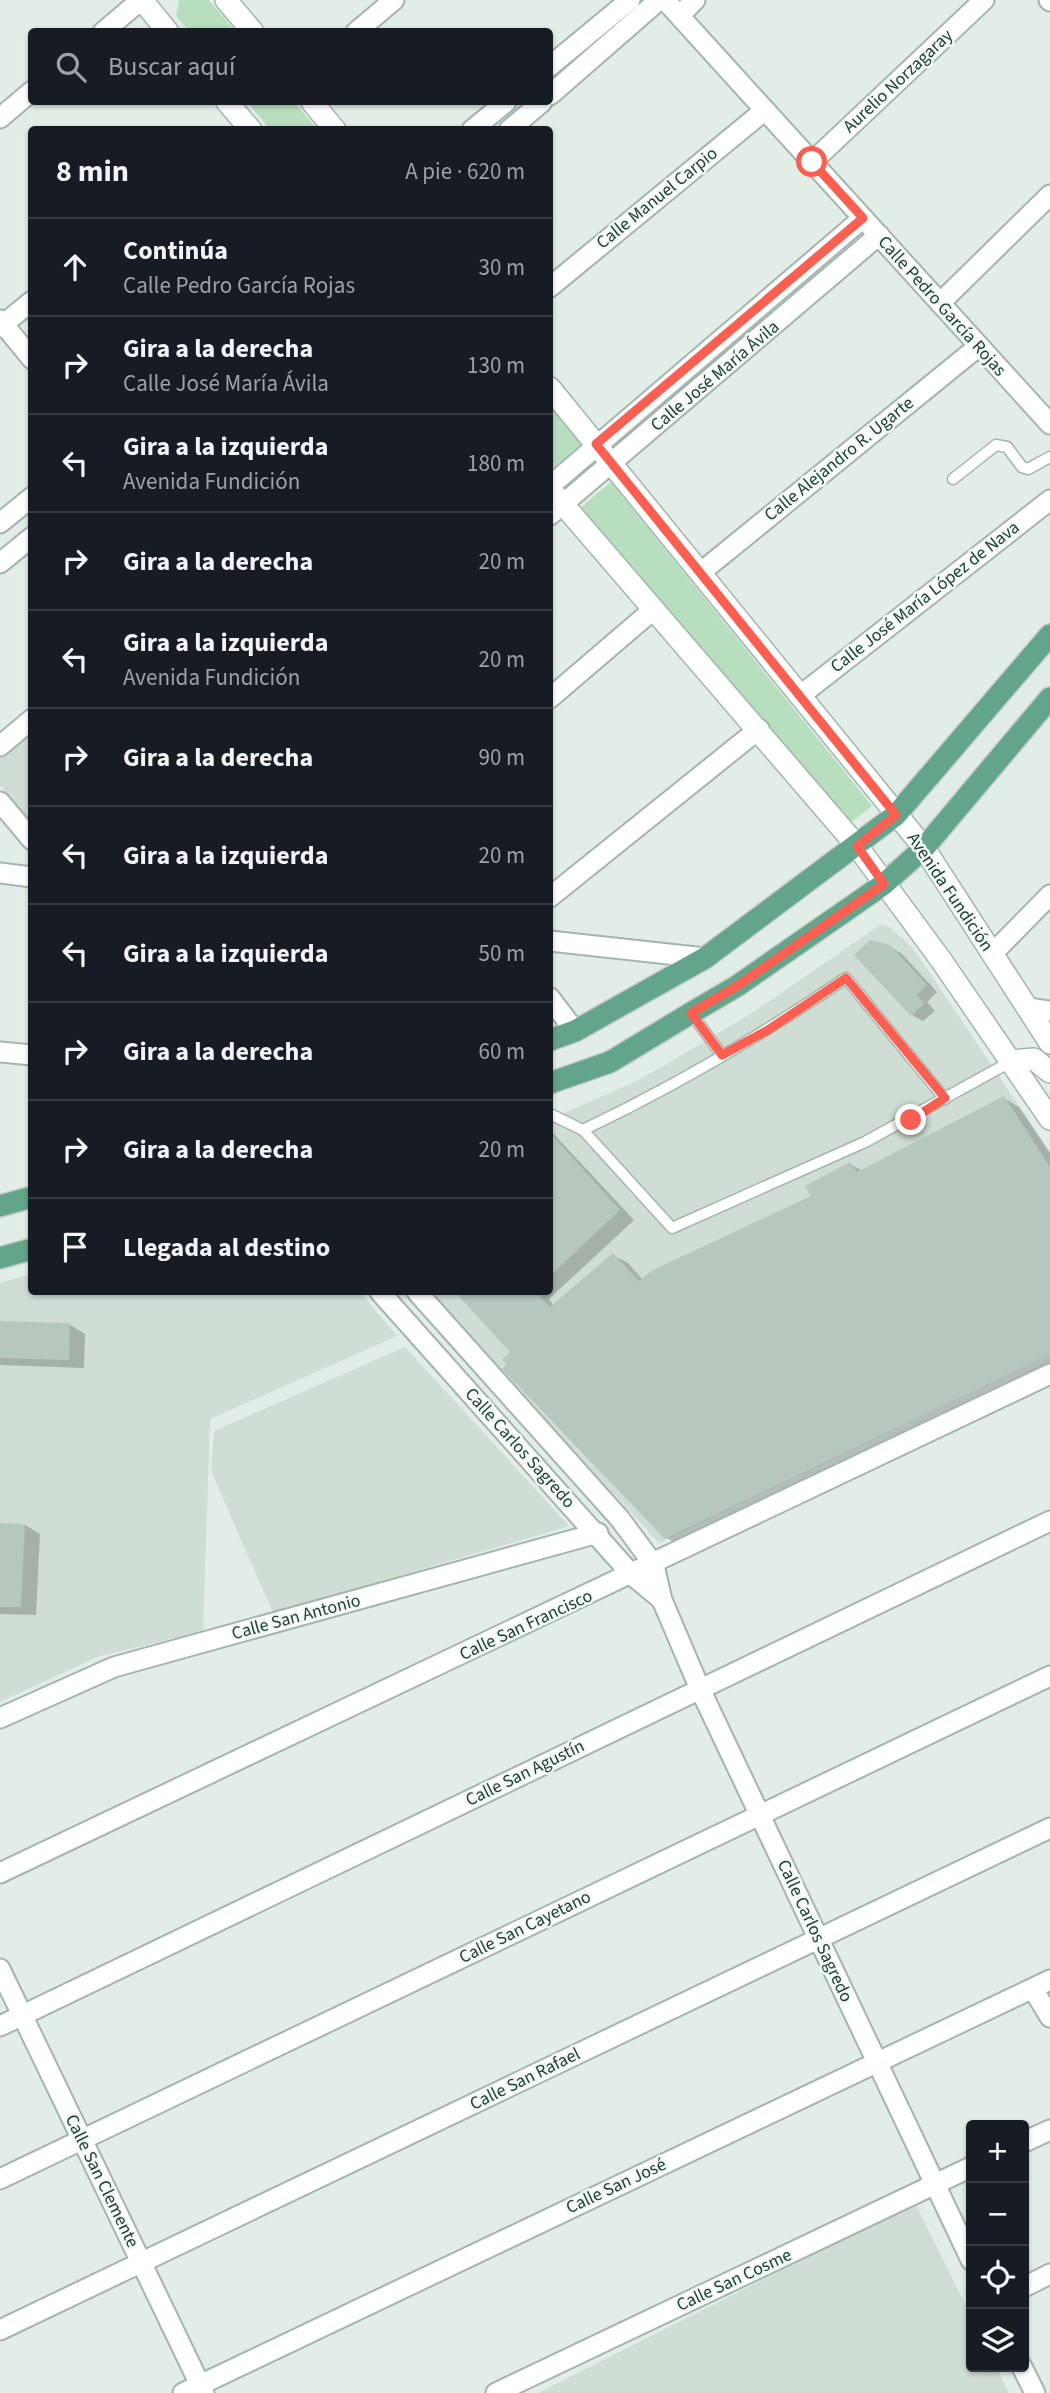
<!DOCTYPE html>
<html lang="es">
<meta charset="utf-8">
<style>
body{margin:0;font-family:"Source Sans 3",sans-serif;background:#242831;color:#f1f3f6}
.controls{position:absolute;right:21px;bottom:21px;display:grid;overflow:hidden;border-radius:7px;box-shadow:0 2px 5px #0004}
.controls button{width:63px;height:63px;display:grid;place-items:center;padding:0;border:0;border-bottom:2px solid #363941;background:#171b24;color:#f1f3f6;font:35px sans-serif}
.stop{position:absolute;width:21px;height:21px;margin:-16px;border:5px solid #fb5f51;border-radius:50%;background:#fff}
.stop.end{background:#fb5f51;border-color:#fff;box-shadow:0 2px 7px #0008}
.list{margin:0;padding:0;list-style:none}
h2{display:flex;justify-content:space-between;align-items:center;height:91px;margin:0;padding:0 28px;font-size:30px}
h2 small{font-size:23px;font-weight:400;color:#9ea1a6}
.list li{display:grid;grid-template-columns:46px 1fr auto;gap:21px;align-items:center;box-sizing:border-box;height:98px;padding:0 28px;border-top:2px solid #363941}
.list b{display:block;font-size:26px;white-space:nowrap}
.list p{margin:0;font-size:23px;white-space:nowrap;color:#9ea1a6}
.list em{font-size:23px;font-style:normal;color:#9ea1a6}
.icon{flex:none;width:38px;height:38px;fill:none;stroke:currentColor;stroke-width:2;stroke-linecap:round;stroke-linejoin:round}
.map{position:relative;flex:none;width:1050px;height:2393px;overflow:hidden}
.search{position:absolute;background:#171b24;box-shadow:0 2px 5px #0004;left:28px;top:28px;width:525px;height:77px;display:flex;align-items:center;gap:18px;box-sizing:border-box;padding:0 24px;border-radius:7px;color:#9ea1a6;font-size:26px}
.panel{position:absolute;background:#171b24;box-shadow:0 2px 5px #0004;left:28px;top:126px;width:525px;height:1169px;border-radius:7px}
.map>svg:first-child{display:block}
.built{fill:#cfddd4}
.green{fill:#b8dfbd}
.shadow{fill:#0003}
.building{fill:#b6c8be}
.lines{fill:none;stroke-linecap:round;stroke-linejoin:round}
.service-casing{stroke:#a3b5ac;stroke-width:13}
.minor-casing{stroke:#a3b5ac;stroke-width:23}
.tertiary-casing{stroke:#a3b5ac;stroke-width:24}
.primary-casing{stroke:#c1c9c6;stroke-width:24}
.service{stroke:#fff;stroke-width:10}
.minor{stroke:#fff;stroke-width:19}
.tertiary{stroke:#fff;stroke-width:21}
.primary{stroke:#63a58a;stroke-width:21}
.route{stroke:#fb5f51;stroke-width:9}
.labels{text-anchor:middle;dominant-baseline:central;stroke-width:5;stroke-linejoin:round;paint-order:stroke}
.street-label{font-size:18px;fill:#203f32;stroke:#f2f9f4}
</style>
<div class="map">
<svg width="1050" height="2393" viewBox="0 0 1050 2393">
<rect width="100%" height="100%" fill="#e1ede6"/>
<g class="built">
<polygon points="31,731 31,823 0,785 0,757"/>
<polygon points="880,925 888,926 913,948 1050,1152 1050,1354 659,1543 429,1292 550,1292 550,1119 635,1082 670,1062 755,1011"/>
<polygon points="31,1274 32,1292 360,1292 397,1336 210,1419 203,1631 97,1657 0,1702 0,1283"/>
<polygon points="405,1347 569,1526 273,1613 211,1471 214,1431"/>
<polygon points="915,2203 971,2316 971,2367 996,2367 1009,2393 538,2393"/>
</g>
<g class="green">
<polygon points="179,0 209,0 235,31 189,31 176,16"/>
<polygon points="247,102 294,102 317,129 270,129"/>
<polygon points="550,407 581,444 551,470 550,467"/>
<polygon points="611,482 872,806 845,827 580,508"/>
</g>
<g class="shadow">
<polygon points="890,947 902,954 937,992 927,1002 935,1011 923,1021 912,1015"/>
<polygon points="1004,1098 1019,1107 1050,1153 1050,1370 682,1547 667,1538 505,1369 513,1352 458,1292 550,1292 550,1130 634,1220 549,1299 554,1306 613,1255 628,1263 643,1280 813,1197 850,1164 863,1171"/>
<polygon points="0,1323 70,1325 85,1334 84,1368 0,1365"/>
<polygon points="0,1524 25,1525 40,1534 36,1615 0,1614"/>
</g>
<g class="building">
<polygon points="870,940 890,945 927,985 917,995 925,1003 911,1016 854,955"/>
<polygon points="1004,1096 1050,1167 1050,1354 665,1539 502,1369 507,1364 502,1360 510,1352 455,1292 536,1292 550,1307 613,1253 639,1281 651,1271 811,1196 805,1186 850,1162 857,1172"/>
<polygon points="550,1133 620,1210 550,1276"/>
<polygon points="0,1321 70,1323 69,1360 0,1358"/>
<polygon points="0,1523 25,1524 21,1607 0,1607"/>
</g>
<g class="lines">
<defs>
<g id="service">
<polyline points="953,479 996,445 1007,447 1022,467 1028,469 1050,457"/>
<polyline points="691,1013 722,1055"/>
<polyline points="550,1114 583,1130 672,1228 865,1142 1012,1061"/>
<path d="M583 1130C675 1086 762 1035 846 978L945 1099"/>
</g>
<g id="minor">
<polyline points="665,0 1050,424"/>
<polyline points="1049,0 1050,1"/>
<polyline points="680,15 695,0"/>
<polyline points="103,32 141,0"/>
<polyline points="356,32 394,0"/>
<polyline points="550,66 630,0"/>
<polyline points="550,95 659,0"/>
<polyline points="0,118 32,91"/>
<polyline points="472,130 506,102"/>
<polyline points="509,130 542,102"/>
<polyline points="812,162 984,0"/>
<polyline points="550,287 765,110"/>
<polyline points="940,303 1050,195"/>
<polyline points="0,320 32,359"/>
<polyline points="0,327 32,301"/>
<polyline points="550,486 863,218"/>
<polyline points="550,515 879,235"/>
<polyline points="0,523 32,497"/>
<polyline points="0,563 32,537"/>
<polyline points="700,573 979,346"/>
<polyline points="801,695 1050,500"/>
<polyline points="550,698 654,609"/>
<polyline points="0,746 32,719"/>
<polyline points="0,802 32,840"/>
<polyline points="0,873 32,877"/>
<polyline points="550,897 759,729"/>
<polyline points="550,941 705,958"/>
<polyline points="992,954 1050,895"/>
<polyline points="550,998 575,1031"/>
<polyline points="1028,1008 1050,1011"/>
<polyline points="0,1052 32,1055"/>
<polyline points="380,1292 632,1575 662,1600"/>
<polyline points="417,1292 620,1519 654,1565 662,1600 700,1689 971,2260"/>
<polyline points="0,1718 114,1667 598,1533"/>
<polyline points="0,1873 1050,1374"/>
<polyline points="0,1969 204,2393"/>
<polyline points="1033,1989 1050,2017"/>
<polyline points="0,2026 1050,1521"/>
<polyline points="1024,2142 1050,2130"/>
<polyline points="0,2179 1050,1676"/>
<polyline points="1024,2287 1050,2274"/>
<polyline points="0,2330 1050,1828"/>
<polyline points="1022,2367 1035,2393"/>
<polyline points="183,2393 1050,1980"/>
<polyline points="496,2393 971,2167"/>
</g>
<g id="tertiary">
<polyline points="142,0 168,32"/>
<polyline points="226,0 253,32"/>
<polyline points="227,102 251,130"/>
<polyline points="312,102 335,130"/>
<polyline points="550,388 924,848 1050,1043"/>
<polyline points="550,489 857,846 941,960 1050,1119"/>
<polyline points="1012,1061 1034,1059 1050,1072"/>
</g>
<g id="primary">
<polyline points="550,1040 575,1031 705,958 896,815 1050,635"/>
<polyline points="550,1083 610,1062 691,1013 737,986 884,884 924,848 1050,698"/>
<polyline points="0,1206 32,1197"/>
<polyline points="0,1258 32,1249"/>
</g>
</defs>
<use href="#service" class="service-casing"/>
<use href="#minor" class="minor-casing"/>
<use href="#tertiary" class="tertiary-casing"/>
<use href="#primary" class="primary-casing"/>
<use href="#service" class="service"/>
<use href="#minor" class="minor"/>
<use href="#tertiary" class="tertiary"/>
<use href="#primary" class="primary"/>
</g>
<g class="lines">
<polyline class="route" points="812,162 863,218 596,444 896,815 857,846 884,884 737,986 691,1013 722,1055 768,1030 846,978 945,1098 911,1120"/>
</g>
<g class="labels">
<g class="street-label">
<text transform="translate(898 81) rotate(-43)">Aurelio Norzagaray</text>
<text transform="translate(657 198) rotate(-39)">Calle Manuel Carpio</text>
<text transform="translate(942 306) rotate(48)">Calle Pedro García Rojas</text>
<text transform="translate(715 376) rotate(-40)">Calle José María Ávila</text>
<text transform="translate(839 459) rotate(-39)">Calle Alejandro R. Ugarte</text>
<text transform="translate(925 597) rotate(-38)">Calle José María López de Nava</text>
<text transform="translate(950 892) rotate(56)">Avenida Fundición</text>
<text transform="translate(520 1448) rotate(48)">Calle Carlos Sagredo</text>
<text transform="translate(296 1617) rotate(-15)">Calle San Antonio</text>
<text transform="translate(526 1625) rotate(-25)">Calle San Francisco</text>
<text transform="translate(525 1773) rotate(-26)">Calle San Agustín</text>
<text transform="translate(525 1927) rotate(-26)">Calle San Cayetano</text>
<text transform="translate(815 1931) rotate(65)">Calle Carlos Sagredo</text>
<text transform="translate(525 2079) rotate(-26)">Calle San Rafael</text>
<text transform="translate(102 2181) rotate(64)">Calle San Clemente</text>
<text transform="translate(616 2186) rotate(-25)">Calle San José</text>
<text transform="translate(734 2280) rotate(-25)">Calle San Cosme</text>
</g>
</g>
</svg>
<div class="controls">
<button>+</button>
<button>−</button>
<button><svg class="icon" aria-label="locate" viewBox="0 0 24 24"><circle cx="12" cy="12" r="6"/><path d="M12 2v4M12 18v4M2 12h4M18 12h4"/></svg></button>
<button><svg class="icon" aria-label="layers" viewBox="0 0 24 24"><path d="M12 4l9 5-9 5-9-5zM3 14l9 5 9-5"/></svg></button>
</div>
<div class="stop" style="left:812px;top:162px"></div>
<div class="stop end" style="left:911px;top:1120px"></div>
<div class="search"><svg class="icon" aria-label="search" viewBox="0 0 24 24"><circle cx="10" cy="10" r="6"/><path d="M15 15l6 6"/></svg>Buscar aquí</div>
<section class="panel">
<h2>8 min<small>A pie · 620 m</small></h2>
<ul class="list">
<li><svg class="icon" aria-label="ahead" viewBox="0 0 24 24"><path d="M12 20V5M6 11l6-6 6 6"/></svg><div><b>Continúa</b><p>Calle Pedro García Rojas</p></div><em>30 m</em></li>
<li><svg class="icon" aria-label="right" viewBox="0 0 24 24"><path d="M7 20v-9h11M14 6l5 5-5 5"/></svg><div><b>Gira a la derecha</b><p>Calle José María Ávila</p></div><em>130 m</em></li>
<li><svg class="icon" aria-label="left" viewBox="0 0 24 24"><path d="M17 20v-9H6M10 6l-5 5 5 5"/></svg><div><b>Gira a la izquierda</b><p>Avenida Fundición</p></div><em>180 m</em></li>
<li><svg class="icon" aria-label="right" viewBox="0 0 24 24"><path d="M7 20v-9h11M14 6l5 5-5 5"/></svg><div><b>Gira a la derecha</b></div><em>20 m</em></li>
<li><svg class="icon" aria-label="left" viewBox="0 0 24 24"><path d="M17 20v-9H6M10 6l-5 5 5 5"/></svg><div><b>Gira a la izquierda</b><p>Avenida Fundición</p></div><em>20 m</em></li>
<li><svg class="icon" aria-label="right" viewBox="0 0 24 24"><path d="M7 20v-9h11M14 6l5 5-5 5"/></svg><div><b>Gira a la derecha</b></div><em>90 m</em></li>
<li><svg class="icon" aria-label="left" viewBox="0 0 24 24"><path d="M17 20v-9H6M10 6l-5 5 5 5"/></svg><div><b>Gira a la izquierda</b></div><em>20 m</em></li>
<li><svg class="icon" aria-label="left" viewBox="0 0 24 24"><path d="M17 20v-9H6M10 6l-5 5 5 5"/></svg><div><b>Gira a la izquierda</b></div><em>50 m</em></li>
<li><svg class="icon" aria-label="right" viewBox="0 0 24 24"><path d="M7 20v-9h11M14 6l5 5-5 5"/></svg><div><b>Gira a la derecha</b></div><em>60 m</em></li>
<li><svg class="icon" aria-label="right" viewBox="0 0 24 24"><path d="M7 20v-9h11M14 6l5 5-5 5"/></svg><div><b>Gira a la derecha</b></div><em>20 m</em></li>
<li><svg class="icon" aria-label="arrive" viewBox="0 0 24 24"><path d="M6 21V4h12l-3 4 3 4H6"/></svg><div><b>Llegada al destino</b></div></li>
</ul>
</section>
</div>
